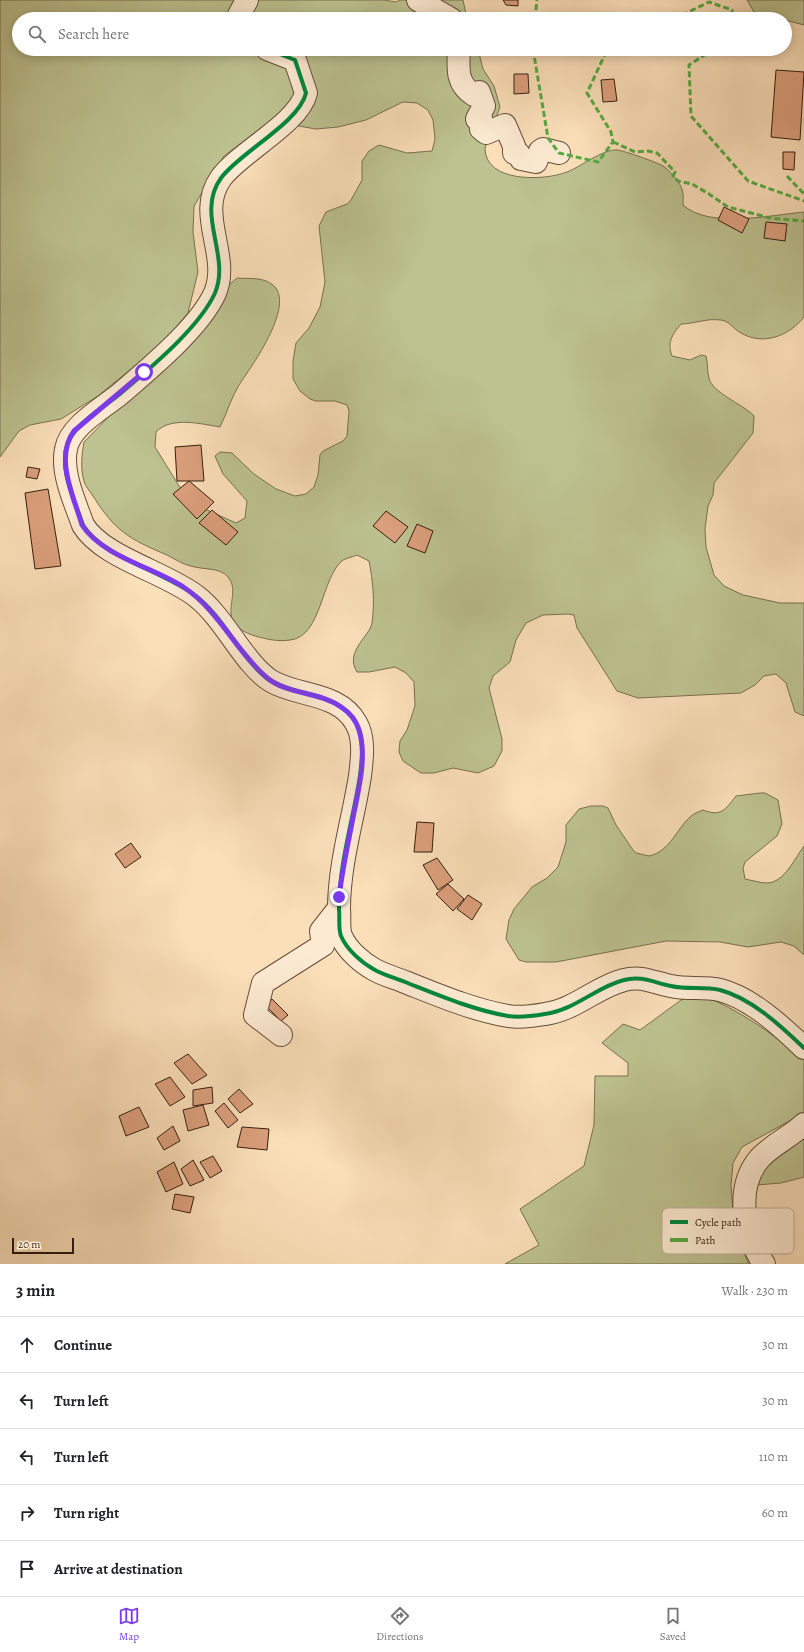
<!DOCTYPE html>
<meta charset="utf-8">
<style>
body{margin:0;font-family:Alegreya,serif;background:#f6f6f6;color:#202124}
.scale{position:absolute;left:12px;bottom:10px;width:62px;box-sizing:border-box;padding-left:4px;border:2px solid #351e0f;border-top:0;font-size:11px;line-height:14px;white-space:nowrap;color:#351e0f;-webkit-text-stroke:3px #fcead2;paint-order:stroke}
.stop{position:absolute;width:12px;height:12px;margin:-9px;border:3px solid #7c3aed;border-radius:50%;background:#fff}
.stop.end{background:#7c3aed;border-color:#fff;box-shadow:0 1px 4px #0008}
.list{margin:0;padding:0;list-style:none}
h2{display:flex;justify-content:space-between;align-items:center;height:52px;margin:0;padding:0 16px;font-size:17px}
h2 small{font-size:13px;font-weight:400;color:#757577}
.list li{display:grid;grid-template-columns:26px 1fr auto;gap:12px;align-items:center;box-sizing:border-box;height:56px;padding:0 16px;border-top:1px solid #e0e0e0}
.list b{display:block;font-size:15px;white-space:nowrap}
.list em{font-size:13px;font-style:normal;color:#757577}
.icon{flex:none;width:22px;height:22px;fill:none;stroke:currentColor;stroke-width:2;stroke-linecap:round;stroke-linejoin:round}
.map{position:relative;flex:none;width:804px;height:1264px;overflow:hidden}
.search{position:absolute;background:#fff;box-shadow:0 2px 10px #0003;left:12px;right:12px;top:12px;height:44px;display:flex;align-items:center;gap:10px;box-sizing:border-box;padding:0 14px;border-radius:22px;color:#757577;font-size:15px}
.sheet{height:332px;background:#fff}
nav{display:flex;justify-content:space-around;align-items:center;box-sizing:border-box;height:56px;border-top:1px solid #e0e0e0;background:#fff;font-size:11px;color:#757577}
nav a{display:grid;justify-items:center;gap:2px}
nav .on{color:#7c3aed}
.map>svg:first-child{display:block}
.green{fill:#bdc290;stroke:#797050}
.building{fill:#dca07c;stroke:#351e0f}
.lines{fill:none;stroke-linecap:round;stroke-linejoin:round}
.street-casing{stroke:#664e3a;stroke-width:24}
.street{stroke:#fcead2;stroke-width:22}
.quiet{stroke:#54aa41;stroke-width:3;stroke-dasharray:6 3;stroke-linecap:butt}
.cycleway-casing{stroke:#fcead2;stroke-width:6}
.cycleway{stroke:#00873e;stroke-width:4}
.route{stroke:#7c3aed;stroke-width:5}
.key{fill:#fcead2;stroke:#c0ad98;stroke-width:1}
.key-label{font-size:11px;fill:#351e0f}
</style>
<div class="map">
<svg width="804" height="1264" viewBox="0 0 804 1264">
<rect width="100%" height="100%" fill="#fbdfb9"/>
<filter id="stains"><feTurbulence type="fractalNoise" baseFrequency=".005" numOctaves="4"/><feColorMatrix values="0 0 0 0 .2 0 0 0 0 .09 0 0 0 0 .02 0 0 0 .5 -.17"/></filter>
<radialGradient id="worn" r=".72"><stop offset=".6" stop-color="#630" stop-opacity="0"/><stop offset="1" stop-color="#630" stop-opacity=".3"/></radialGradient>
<g class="green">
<path d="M0 0H384L396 2 400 0H463L467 19H19V49H478L483 69 494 86 500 107 485 148C485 183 544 181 567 172 580 167 603 149 617 150 622 150 659 163 663 166 668 169 679 181 681 187 684 192 683 200 683 205 709 229 772 215 804 212V317C789 336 763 346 741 333 733 329 730 321 721 320 706 318 694 324 681 324 672 335 667 342 672 356L690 360 701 355 706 356C708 363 707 371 709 378 712 393 743 404 754 416L753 433 714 483 713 495 708 506 705 529 706 547 714 575 724 586 743 595 780 603H804V716L795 712 786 683 776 674 764 676 755 685 741 693 638 698 617 691 577 628 574 615 568 614 543 615 526 623 516 640 510 662 493 676 489 688 502 739V751L494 766 478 773 453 768 434 773H421L403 761 399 752 400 741 407 730 415 706 414 682 406 673 395 667 369 672H357C344 652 370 636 372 623 375 601 373 582 369 561L357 555C353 557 347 558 343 560 321 577 322 637 290 640 278 642 266 639 255 636 211 622 244 596 228 577 220 567 203 570 191 566 182 564 175 559 167 555 129 539 115 531 93 496 90 491 85 486 84 481 80 468 82 454 84 442L163 361 209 302 237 278C247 279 261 277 270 283 300 300 251 367 239 385 231 398 227 413 220 427 202 424 171 416 156 432L155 447 189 502 236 523 245 518 247 501 223 474 215 456 220 452 232 453 254 474 276 489 295 496 306 494 314 487 318 475 320 455 323 451 343 441 347 436 349 411 347 405 335 401H316L310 399 300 391 293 379V361L296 343 309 328 320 307 325 282 319 226 326 212 347 204 351 200 362 180V161L369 151 379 145 407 153 432 151 435 139 433 120 428 110 417 103 403 102 366 120 338 127 316 129 282 123 262 127 224 156 194 206 193 232 198 272 188 313 163 343 98 396 61 419 30 425 19 431 0 457Z"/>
<polygon points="747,0 804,0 804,25 754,12"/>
<path d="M760 793H765L778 800 782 824 777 836 745 862 743 868 745 879C751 880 760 883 767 883 784 883 795 858 804 846V955L794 946 781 942 748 947 720 942 666 941 556 962H526L519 960 506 939 509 920 514 909 532 887 547 878 558 867 566 842V825L579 809 591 806H603L608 808 616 825 633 850 636 853 649 856C668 852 675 833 687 820 691 815 697 812 703 810 721 817 725 810 736 796Z"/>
<path d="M701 995C739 1009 772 1034 804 1059V1113L742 1147 733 1163 731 1186 735 1234 749 1264H505L539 1245 520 1209 584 1166 594 1125 595 1076H628V1063L602 1043 623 1024 640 1030 681 1000Z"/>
<polygon points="804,1134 804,1177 781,1183 757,1185 755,1174"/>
</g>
<g class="building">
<polygon points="503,0 518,0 518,6 506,5"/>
<polygon points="776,70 804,72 800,140 771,137"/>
<polygon points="514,74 528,74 529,93 514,94"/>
<polygon points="614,79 617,101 603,102 601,80"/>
<polygon points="783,152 795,152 794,170 783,169"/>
<polygon points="724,207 749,219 742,233 718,220"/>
<polygon points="766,222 787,224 785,241 764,238"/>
<polygon points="201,445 204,481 177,481 175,447"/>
<polygon points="28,467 40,469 37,479 26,477"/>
<polygon points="189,481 214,502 197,519 173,494"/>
<polygon points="48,489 61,566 35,569 25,493"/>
<polygon points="212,510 238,532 226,545 199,523"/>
<polygon points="386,511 408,527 395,543 373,526"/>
<polygon points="417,524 433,531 425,553 407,546"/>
<polygon points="417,822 434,823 432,852 414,852"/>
<polygon points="131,843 141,857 125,868 115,854"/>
<polygon points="437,858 453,880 438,890 423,865"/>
<polygon points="448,884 464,899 453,911 436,894"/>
<polygon points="468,895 482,904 472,920 457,909"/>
<polygon points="272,999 288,1015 281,1021 266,1006"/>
<polygon points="188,1054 207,1075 192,1084 174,1063"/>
<polygon points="170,1077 185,1097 170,1106 155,1084"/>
<polygon points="212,1087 213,1103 193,1106 193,1090"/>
<polygon points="239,1089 253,1104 240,1113 228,1099"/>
<polygon points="224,1103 238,1120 228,1128 215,1111"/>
<polygon points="203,1105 209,1125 188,1131 183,1110"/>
<polygon points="139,1107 149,1127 126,1136 119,1116"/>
<polygon points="173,1126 180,1141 164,1150 157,1138"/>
<polygon points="242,1127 269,1129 267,1150 237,1147"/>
<polygon points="213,1156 222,1171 210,1178 200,1162"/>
<polygon points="193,1160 204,1180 190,1186 181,1169"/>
<polygon points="174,1162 183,1184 166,1192 157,1172"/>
<polygon points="175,1194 194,1197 190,1213 172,1209"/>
</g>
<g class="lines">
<defs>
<g id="street">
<polyline points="418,0 451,19"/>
<polyline points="240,19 239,15 247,0"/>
<path d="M267 49 295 60 306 93C299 123 240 152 221 178 195 214 231 255 215 293 199 328 150 368 120 394 103 408 70 426 66 449 61 473 75 502 83 525 102 557 165 572 196 596 225 618 243 663 271 681 298 697 339 692 356 723 365 738 362 759 360 776 353 820 339 864 339 909 340 918 338 928 341 936 347 950 362 963 375 970 384 975 395 978 405 982 438 995 473 1010 508 1016 520 1018 533 1016 545 1014 575 1010 596 987 624 980 641 975 655 983 671 986 687 990 704 986 720 990 751 998 781 1026 804 1048"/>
<path d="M459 49C458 68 456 84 474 95L479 92 484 106 477 119 481 118V129L486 133 505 125 514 146V153L519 154 521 159 536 162 540 151 543 149 559 153"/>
<polyline points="281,1035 255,1015 263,983 323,945 321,931 339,908"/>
<path d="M764 1264C744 1234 734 1188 760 1158 772 1145 790 1137 804 1124"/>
</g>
</defs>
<use href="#street" class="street-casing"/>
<use href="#street" class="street"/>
<g class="quiet">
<polyline points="535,19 537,0"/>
<polyline points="674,19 709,2 732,10 733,19"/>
<polyline points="533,49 548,138 559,153 598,162 613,142 611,132 587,93 606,52 613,49"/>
<polyline points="714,49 689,65 691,116 748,181 804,201"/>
<polyline points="613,142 635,152 648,151 657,153 675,172 673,176 678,181 692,184 709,194 728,207 770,218 804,221"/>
<polyline points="787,176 804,194"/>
</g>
<defs>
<path id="cycleway" d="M267 49 295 60 306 93C299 123 240 152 221 178 195 214 231 255 215 293 199 328 150 368 120 394 103 408 70 426 66 449 61 473 75 502 83 525 102 557 165 572 196 596 225 618 243 663 271 681 298 697 339 692 356 723 365 738 362 759 360 776 353 820 339 864 339 909 340 918 338 928 341 936 347 950 362 963 375 970 384 975 395 978 405 982 438 995 473 1010 508 1016 520 1018 533 1016 545 1014 575 1010 596 987 624 980 641 975 655 983 671 986 687 990 704 986 720 990 751 998 781 1026 804 1048"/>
</defs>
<use href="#cycleway" class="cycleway-casing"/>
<use href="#cycleway" class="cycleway"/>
</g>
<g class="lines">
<path class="route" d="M144 372 74 431C54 458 74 497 82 525 102 556 152 567 182 586 220 611 234 649 266 677 287 695 318 691 341 707 349 712 356 720 359 730 368 758 357 795 352 823 347 848 342 872 339 897"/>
</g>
<rect x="662" y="1208" width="132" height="46" rx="6" class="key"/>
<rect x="670" y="1220" width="18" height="4" fill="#00873e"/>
<rect x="670" y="1238" width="18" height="4" fill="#54aa41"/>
<g class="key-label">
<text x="695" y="1226">Cycle path</text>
<text x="695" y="1244">Path</text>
</g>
<rect width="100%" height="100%" filter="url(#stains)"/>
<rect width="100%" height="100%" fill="url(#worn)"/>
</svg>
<div class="scale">20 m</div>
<div class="stop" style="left:144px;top:372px"></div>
<div class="stop end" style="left:339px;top:897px"></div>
<div class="search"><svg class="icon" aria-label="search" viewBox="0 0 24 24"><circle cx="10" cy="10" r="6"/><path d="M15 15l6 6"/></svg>Search here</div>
</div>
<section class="sheet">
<h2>3 min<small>Walk · 230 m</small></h2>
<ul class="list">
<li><svg class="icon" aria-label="ahead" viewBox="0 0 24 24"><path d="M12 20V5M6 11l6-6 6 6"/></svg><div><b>Continue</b></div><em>30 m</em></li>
<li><svg class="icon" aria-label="left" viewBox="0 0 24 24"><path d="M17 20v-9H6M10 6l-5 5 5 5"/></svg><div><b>Turn left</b></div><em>30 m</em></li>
<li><svg class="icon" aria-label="left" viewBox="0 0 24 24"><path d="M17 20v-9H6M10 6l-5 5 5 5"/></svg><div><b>Turn left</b></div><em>110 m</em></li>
<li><svg class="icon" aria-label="right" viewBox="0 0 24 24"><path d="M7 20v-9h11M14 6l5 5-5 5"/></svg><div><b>Turn right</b></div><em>60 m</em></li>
<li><svg class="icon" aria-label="arrive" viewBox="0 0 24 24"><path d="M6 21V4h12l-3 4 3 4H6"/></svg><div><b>Arrive at destination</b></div></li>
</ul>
</section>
<nav>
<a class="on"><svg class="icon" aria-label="map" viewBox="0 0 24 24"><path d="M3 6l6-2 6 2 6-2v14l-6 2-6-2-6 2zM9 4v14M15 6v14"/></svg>Map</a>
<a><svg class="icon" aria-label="directions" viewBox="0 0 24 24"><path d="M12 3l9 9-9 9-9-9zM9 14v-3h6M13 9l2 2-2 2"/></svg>Directions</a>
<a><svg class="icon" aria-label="saved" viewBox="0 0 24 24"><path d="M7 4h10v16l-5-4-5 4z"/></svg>Saved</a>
</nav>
